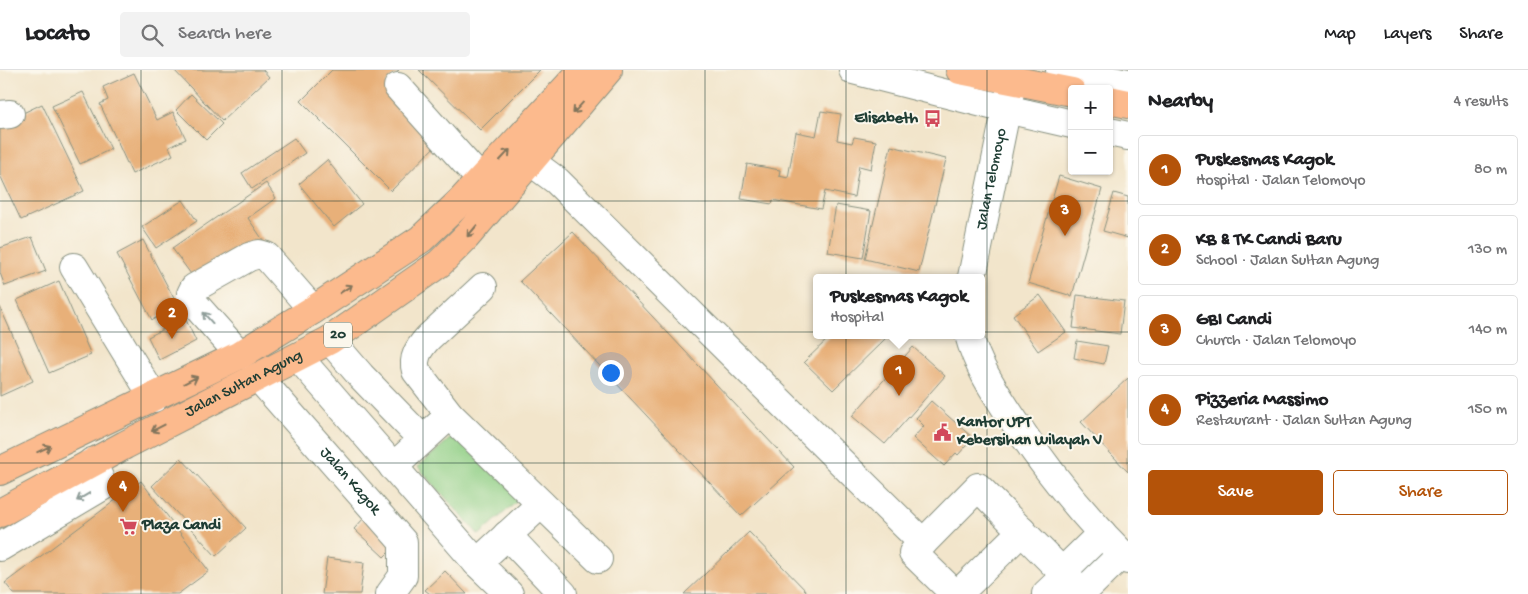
<!DOCTYPE html>
<meta charset="utf-8">
<style>
body{margin:0;font-family:"Gochi Hand",sans-serif;background:#f2f2f2;color:#202124}
.controls{position:absolute;right:15px;top:15px;display:grid;overflow:hidden;border-radius:5px;box-shadow:0 1px 4px #0004}
.controls button{width:45px;height:45px;display:grid;place-items:center;padding:0;border:0;border-bottom:1px solid #e0e0e0;background:#fff;color:#202124;font:25px sans-serif}
.you{position:absolute;left:610px;top:302px;width:18px;height:18px;margin:-12px;border:4px solid #fff;border-radius:50%;background:#1a73e8;box-shadow:0 0 0 8px #1a73e833}
.badge{display:grid;place-items:center;width:32px;height:32px;border-radius:50%;background:#b45309;color:#fff;font-size:16px;font-weight:700}
.pin{position:absolute;translate:-50% -41px;filter:drop-shadow(0 1px 2px #0008)}
.pin::after{content:'';position:absolute;top:26px;width:18px;height:15px;background:inherit;clip-path:polygon(0 0,100% 0,50% 100%)}
.popup{position:absolute;left:813px;top:204px;width:172px;height:65px;box-sizing:border-box;display:grid;place-content:center;border-radius:5px;background:#fff;filter:drop-shadow(0 1px 4px #0005);font-size:16px;white-space:nowrap;color:#757577}
.popup b{font-size:19px;color:#202124}
.popup::after{content:'';position:absolute;left:50%;top:100%;margin-left:-10px;border:10px solid transparent;border-top-color:#fff}
.list{margin:0;padding:0;list-style:none}
h2{display:flex;justify-content:space-between;align-items:center;height:65px;margin:0;padding:0 20px;font-size:21px}
h2 small{font-size:16px;font-weight:400;color:#757577}
.list li{display:grid;grid-template-columns:32px 1fr auto;gap:15px;align-items:center;box-sizing:border-box;height:70px;margin:0 10px 10px;padding:0 10px;border:1px solid #e0e0e0;border-radius:5px}
.list b{display:block;font-size:19px;white-space:nowrap}
.list p{margin:0;font-size:16px;white-space:nowrap;color:#757577}
.list em{font-size:16px;font-style:normal;color:#757577}
.actions{display:flex;gap:10px;padding:15px 20px}
.actions a{flex:1;padding:11px 0;border:1px solid #b45309;border-radius:5px;text-align:center;font-size:18px;color:#b45309}
.actions .main{background:#b45309;color:#fff}
.icon{flex:none;width:28px;height:28px;fill:none;stroke:currentColor;stroke-width:2;stroke-linecap:round;stroke-linejoin:round}
.map{position:relative;flex:none;width:1128px;height:524px;overflow:hidden}
header{display:flex;align-items:center;gap:30px;box-sizing:border-box;height:70px;padding:0 25px;background:#fff;border-bottom:1px solid #e0e0e0}
header strong{font-size:24px}
nav{display:flex;gap:28px;margin-inline-start:auto;font-size:18px}
.search{width:350px;height:45px;background:#f2f2f2;display:flex;align-items:center;gap:12px;box-sizing:border-box;padding:0 18px;border-radius:5px;color:#757577;font-size:19px}
main{display:flex}
aside{flex:1;background:#fff}
.map>svg:first-child{display:block}
.green{fill:#90cf86;stroke:#58865d}
.building{fill:#e8b079}
.lines{fill:none;stroke-linecap:round;stroke-linejoin:round}
.minor-casing{stroke:#889180;stroke-width:30}
.highway-casing{stroke:#889180;stroke-width:30}
.minor{stroke:#fff;stroke-width:28}
.highway{stroke:#fcba8d;stroke-width:28}
.oneway{stroke:#82755c}
.oneway2{stroke:#8f9e9a}
.grid{fill:none;stroke:#1f3d34;stroke-width:1;stroke-opacity:0.55}
.labels{text-anchor:middle;dominant-baseline:central;stroke-width:4;stroke-linejoin:round;paint-order:stroke}
.shield{fill:#fbf7ec;stroke:#61756b;stroke-width:1}
.shield-label{font-size:15px;font-weight:bold;fill:#1f3d34}
.poi-label{font-size:16px;font-weight:bold;fill:#1f3d34;stroke:#fbf7ec;text-anchor:start}
.street-label{font-size:16px;fill:#1f3d34;stroke:#fbf7ec}
</style>
<header>
<strong>Locato</strong>
<div class="search"><svg class="icon" aria-label="search" viewBox="0 0 24 24"><circle cx="10" cy="10" r="6"/><path d="M15 15l6 6"/></svg>Search here</div>
<nav><a>Map</a><a>Layers</a><a>Share</a></nav>
</header>
<main>
<div class="map">
<svg width="1128" height="524" viewBox="0 0 1128 524">
<rect width="100%" height="100%" fill="#fbf7ec"/>
<filter id="ink" filterUnits="userSpaceOnUse"><feTurbulence type="fractalNoise" baseFrequency=".02" numOctaves="2"/><feDisplacementMap in="SourceGraphic" scale="10" xChannelSelector="R" yChannelSelector="G"/><feConvolveMatrix kernelMatrix="1 2 1 2 8 2 1 2 1" color-interpolation-filters="sRGB"/></filter>
<filter id="wash" filterUnits="userSpaceOnUse"><feTurbulence type="fractalNoise" baseFrequency=".0096" numOctaves="4" result="noise"/><feDisplacementMap in="SourceGraphic" scale="20" xChannelSelector="R" yChannelSelector="G"/><feGaussianBlur stdDeviation="1.12" result="paint"/><feColorMatrix in="noise" values="0 0 0 0 0 0 0 0 0 0 0 0 0 0 0 0 0 1.4 0 .05"/><feComposite in="paint" operator="in"/></filter>
<g filter="url(#wash)">
<rect width="100%" height="100%" fill="#f2e5cb"/>
<polygon class="green" points="462,358 523,426 479,465 418,397"/>
<g id="blocks">
<g class="building">
<polygon points="174,0 263,0 269,7 222,51"/>
<polygon points="332,0 399,0 386,13 442,69 391,121 301,31"/>
<polygon points="419,0 540,0 480,60"/>
<polygon points="134,3 157,50 173,42 186,69 169,77 173,85 132,104 100,34 108,30 103,17"/>
<polygon points="83,22 111,79 80,94 52,36"/>
<polygon points="191,24 222,54 206,70 176,40"/>
<polygon points="42,34 84,121 21,150 0,105 0,54"/>
<polygon points="821,41 841,44 837,70 852,73 854,67 876,71 871,99 859,96 854,127 825,121 821,139 773,130 772,134 741,129 747,94 780,100 779,106 788,108 796,62 816,66"/>
<polygon points="294,68 305,83 252,119 242,103"/>
<polygon points="891,76 946,89 919,202 865,189"/>
<polygon points="327,90 362,134 334,157 299,114"/>
<polygon points="1059,106 1102,119 1072,226 1028,213"/>
<polygon points="266,113 276,128 248,148 263,170 199,215 172,178"/>
<polygon points="1114,123 1128,127 1128,168 1103,161"/>
<polygon points="183,130 197,151 156,178 142,157"/>
<polygon points="836,135 871,141 863,188 828,182"/>
<polygon points="573,162 794,397 741,446 520,211"/>
<polygon points="32,167 46,201 5,216 0,203 0,178"/>
<polygon points="143,170 178,236 152,250 117,184"/>
<polygon points="59,211 91,285 49,303 17,230"/>
<polygon points="1040,225 1066,262 1038,281 1013,245"/>
<polygon points="1077,225 1124,231 1120,264 1073,258"/>
<polygon points="0,237 33,311 0,326"/>
<polygon points="185,248 196,271 159,290 148,267"/>
<polygon points="832,265 889,265 833,320 804,292"/>
<polygon points="1077,271 1108,276 1104,294 1074,288"/>
<polygon points="913,277 945,306 885,374 852,346"/>
<polygon points="1128,308 1128,402 1081,352"/>
<polygon points="931,331 973,368 958,385 956,383 944,396 913,368 924,356 916,348"/>
<polygon points="181,388 246,458 216,486 152,416"/>
<polygon points="141,411 209,501 178,524 14,524 5,513"/>
<polygon points="364,448 394,477 384,487 354,459"/>
<polygon points="749,462 809,524 684,524"/>
<polygon points="327,488 364,493 360,524 322,524"/>
<polygon points="445,501 467,524 430,524 425,520"/>
</g>
</g>
</g>
<g filter="url(#ink)">
<use href="#blocks" fill-opacity="0" stroke="#889180" stroke-width="1"/>
<g class="lines">
<defs>
<g id="minor">
<polyline points="853,0 1006,39 1072,54"/>
<polyline points="1060,0 1128,13"/>
<polyline points="398,17 481,110"/>
<polyline points="0,45 10,44"/>
<polyline points="1109,62 1128,66"/>
<polyline points="530,91 557,111 923,473"/>
<polyline points="74,197 154,328"/>
<path id="s1" d="M972 207 1010 22"/>
<path d="M969 265C977 295 993 319 1010 345 1044 397 1083 446 1128 490"/>
<polyline points="330,270 361,306 422,369"/>
<polyline points="240,285 191,230 191,224 194,218 249,187 259,184 266,186 313,240"/>
<polyline points="299,288 477,493 541,434"/>
<path id="s2" d="M258 307 403 472V506L390 524"/>
<path d="M450 345 416 301C412 288 419 278 428 268L483 217"/>
<polyline points="393,397 450,345 598,489"/>
<polyline points="507,465 563,524"/>
<polyline points="0,477 103,416 92,392"/>
<polyline points="477,493 509,524"/>
<polyline points="1062,502 1102,463"/>
<polyline points="1083,522 1122,484"/>
<polyline points="955,524 913,483 978,417 1084,524"/>
<polyline points="958,524 1022,461"/>
<polyline points="1046,524 1066,505"/>
</g>
<g id="highway">
<polyline points="960,0 1072,22"/>
<polyline points="1109,30 1128,34"/>
<polyline points="0,401 240,285 313,240 421,169 460,132 583,0"/>
<path id="s3" d="M0 443 125 375 330 270 440 193 466 167 608 0"/>
</g>
</defs>
<use href="#minor" class="minor-casing"/>
<use href="#highway" class="highway-casing"/>
<use href="#minor" class="minor"/>
<use href="#highway" class="highway"/>
</g>
<defs><path id="oneway-shaft" d="M-6 0H5M1.5-3L5.5 0L1.5 3" fill="none" stroke-width="1.6" stroke-linecap="round" stroke-linejoin="round" transform="scale(1.25)"/></defs>
<g class="oneway">
<use href="#oneway-shaft" transform="translate(578 38) rotate(132)"/>
<use href="#oneway-shaft" transform="translate(505 85) rotate(-47)"/>
<use href="#oneway-shaft" transform="translate(472 161) rotate(130)"/>
<use href="#oneway-shaft" transform="translate(346 219) rotate(-33)"/>
<use href="#oneway-shaft" transform="translate(191 310) rotate(-27)"/>
<use href="#oneway-shaft" transform="translate(158 358) rotate(153)"/>
<use href="#oneway-shaft" transform="translate(44 379) rotate(-25)"/>
</g>
<g class="oneway2">
<use href="#oneway-shaft" transform="translate(208 248) rotate(-131)"/>
<use href="#oneway-shaft" transform="translate(83 427) rotate(149)"/>
</g>
</g>
<path class="grid" d="M141 0V524M282 0V524M423 0V524M564 0V524M705 0V524M846 0V524M987 0V524M0 131H1128M0 262H1128M0 393H1128"/>
<defs>
<symbol id="bus-bare" viewBox="-9 -9 18 18"><path d="M-5-6H5V4H4V6H2V4H-2V6H-4V4H-5ZM-3.5-4V0h7V-4ZM-3.5 1.2v1.5H-2V1.2ZM2 1.2v1.5H3.5V1.2Z" fill="#d1495b" stroke="#fbf7ec" stroke-width="2.5" paint-order="stroke"/></symbol>
<symbol id="civic-bare" viewBox="-9 -9 18 18"><path d="M-.6-6.5H3V-4.5H.6V-3L4-1V1h2V6H-6V1h2V-1L-.6-3ZM-1.2 2.5V6h2.4V2.5Z" fill="#d1495b" stroke="#fbf7ec" stroke-width="2.5" paint-order="stroke"/></symbol>
<symbol id="supermarket-bare" viewBox="-9 -9 18 18"><path d="M-6-5.5h2.5l.6 2H6L4.5 2H-2.5L-4.4-4H-6ZM-1.5 3.2a1.3 1.3 0 1 0 .1 0ZM3 3.2a1.3 1.3 0 1 0 .1 0Z" fill="#d1495b" stroke="#fbf7ec" stroke-width="2.5" paint-order="stroke"/></symbol>
</defs>
<g fill-rule="evenodd">
<use href="#bus-bare" x="920" y="36" width="25" height="25"/>
<use href="#civic-bare" x="930" y="350" width="25" height="25"/>
<use href="#supermarket-bare" x="116" y="444" width="25" height="25"/>
</g>
<g class="labels">
<rect class="shield" x="324" y="252.5" width="28" height="25" rx="4"/>
<g class="shield-label">
<text x="338" y="265">20</text>
</g>
<g class="poi-label">
<text x="918" y="49" text-anchor="end">Elisabeth</text>
<text x="957" y="353">Kantor UPT<tspan x="957" dy="18">Kebersihan Wilayah V</tspan></text>
<text x="142" y="456">Plaza Candi</text>
</g>
<g class="street-label">
<text stroke="none"><textPath href="#s1" startOffset="100">Jalan Telomoyo</textPath></text>
<text stroke="none"><textPath href="#s3" startOffset="276">Jalan Sultan Agung</textPath></text>
<text stroke="none"><textPath href="#s2" startOffset="139">Jalan Kagok</textPath></text>
</g>
</g>
</svg>
<div class="controls">
<button>+</button>
<button>−</button>
</div>
<div class="you"></div>
<div class="pin badge" style="left:899px;top:326px">1</div>
<div class="popup"><b>Puskesmas Kagok</b>Hospital</div>
<div class="pin badge" style="left:172px;top:269px">2</div>
<div class="pin badge" style="left:1065px;top:166px">3</div>
<div class="pin badge" style="left:123px;top:442px">4</div>
</div>
<aside>
<h2>Nearby<small>4 results</small></h2>
<ul class="list">
<li><span class="badge">1</span><div><b>Puskesmas Kagok</b><p>Hospital · Jalan Telomoyo</p></div><em>80 m</em></li>
<li><span class="badge">2</span><div><b>KB &amp; TK Candi Baru</b><p>School · Jalan Sultan Agung</p></div><em>130 m</em></li>
<li><span class="badge">3</span><div><b>GBI Candi</b><p>Church · Jalan Telomoyo</p></div><em>140 m</em></li>
<li><span class="badge">4</span><div><b>Pizzeria Massimo</b><p>Restaurant · Jalan Sultan Agung</p></div><em>150 m</em></li>
</ul>
<div class="actions"><a class="main">Save</a><a>Share</a></div>
</aside>
</main>
